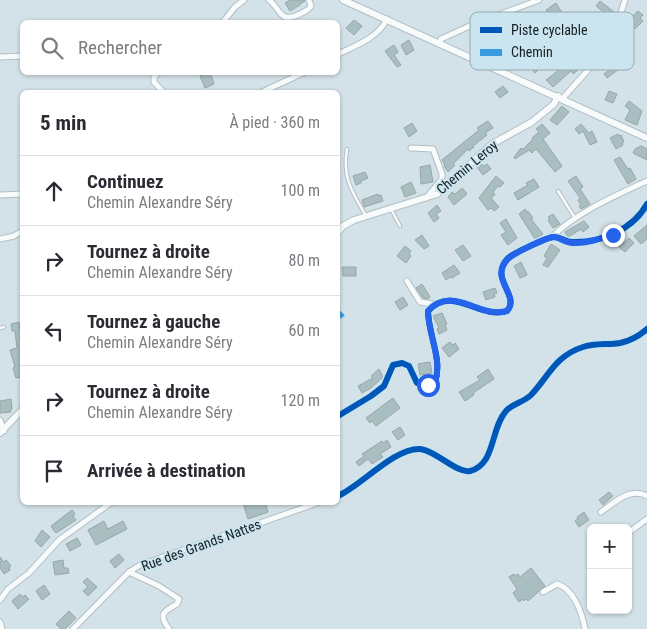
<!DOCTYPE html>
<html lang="fr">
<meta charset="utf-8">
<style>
body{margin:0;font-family:"Roboto Condensed",sans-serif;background:#f2f2f3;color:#2b2b33}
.controls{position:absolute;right:15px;bottom:15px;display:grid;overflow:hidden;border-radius:8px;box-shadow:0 1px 4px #0004}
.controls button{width:45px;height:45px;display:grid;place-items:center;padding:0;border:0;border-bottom:1px solid #e1e1e2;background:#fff;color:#2b2b33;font:25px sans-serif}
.stop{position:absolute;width:15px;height:15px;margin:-11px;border:4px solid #2563eb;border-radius:50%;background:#fff}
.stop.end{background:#2563eb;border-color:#fff;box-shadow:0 1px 5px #0008}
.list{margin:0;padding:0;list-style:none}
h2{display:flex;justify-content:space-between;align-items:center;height:65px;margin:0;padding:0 20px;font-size:21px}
h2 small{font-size:16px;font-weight:400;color:#7c7c81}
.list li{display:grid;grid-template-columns:32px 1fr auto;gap:15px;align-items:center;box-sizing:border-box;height:70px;padding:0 20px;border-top:1px solid #e1e1e2}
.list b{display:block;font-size:19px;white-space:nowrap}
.list p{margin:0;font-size:16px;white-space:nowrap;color:#7c7c81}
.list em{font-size:16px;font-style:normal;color:#7c7c81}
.icon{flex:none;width:28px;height:28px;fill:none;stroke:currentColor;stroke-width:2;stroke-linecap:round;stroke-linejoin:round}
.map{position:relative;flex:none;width:647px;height:629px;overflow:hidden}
.search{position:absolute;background:#fff;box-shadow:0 1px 4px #0004;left:20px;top:20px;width:320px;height:55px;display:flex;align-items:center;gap:12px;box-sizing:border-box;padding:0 18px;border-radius:8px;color:#7c7c81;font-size:19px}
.panel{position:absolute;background:#fff;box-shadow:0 1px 4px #0004;left:20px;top:90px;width:320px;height:415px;border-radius:8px}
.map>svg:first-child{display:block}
.building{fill:#a9bec0;stroke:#99a5a8}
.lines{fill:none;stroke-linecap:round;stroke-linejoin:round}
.service-casing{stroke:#b3bec3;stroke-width:4.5}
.minor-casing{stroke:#b3bec3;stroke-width:7}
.tertiary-casing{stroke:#b3bec3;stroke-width:8}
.service{stroke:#f8fbfc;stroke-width:2.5}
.minor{stroke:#f8fbfc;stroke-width:5}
.tertiary{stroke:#f8fbfc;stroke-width:6}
.quiet{stroke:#3b9be0;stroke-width:5;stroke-dasharray:10 5;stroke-linecap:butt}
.cycleway-casing{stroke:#cbe5f0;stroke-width:9}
.cycleway{stroke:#0057b8;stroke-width:6}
.route{stroke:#2563eb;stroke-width:6}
.labels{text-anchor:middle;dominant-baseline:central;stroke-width:4;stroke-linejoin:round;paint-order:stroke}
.street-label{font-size:14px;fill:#162023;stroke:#cbe5f0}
.key{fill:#cbe5f0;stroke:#95aab2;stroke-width:1}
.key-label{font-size:14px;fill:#162023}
</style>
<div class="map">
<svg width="647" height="629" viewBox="0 0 647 629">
<rect width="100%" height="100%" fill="#d3e2e8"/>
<g class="building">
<polygon points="290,0 305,0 305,1 300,4 300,5 290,11 285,3"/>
<polygon points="600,1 614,12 611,18 596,6"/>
<polygon points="556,3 563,14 557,19 553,14 550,15 546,10"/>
<polygon points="638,11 643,15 640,18 643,21 635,29 627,21"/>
<polygon points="354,20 362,26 354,35 346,28"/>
<polygon points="409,40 414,50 406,55 401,45"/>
<polygon points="394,45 398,52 394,55 401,65 397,67 385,51"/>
<polygon points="569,55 572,58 569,61 577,71 573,74 571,71 553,87 546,80 559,70 556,67"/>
<polygon points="531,56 541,67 535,73 525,61"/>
<polygon points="615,65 619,69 607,78 604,74"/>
<polygon points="210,72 214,84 205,88 200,76"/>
<polygon points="503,86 508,92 500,98 495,92"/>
<polygon points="609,91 617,94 613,103 605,100"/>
<polygon points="629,101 642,111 637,125 625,120 630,110 625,106"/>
<polygon points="562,106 569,112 557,125 550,120"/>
<polygon points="488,121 493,128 485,133 487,135 473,146 474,147 469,151 468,149 453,164 455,165 448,172 444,166 445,165 442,160 479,130 477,128"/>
<polygon points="412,123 417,131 409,137 404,128"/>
<polygon points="542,124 550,133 543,139 562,166 555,172 536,149 532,153 529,150 515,159 514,157 521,148 522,150 533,139 532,138 539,132 536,129"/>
<polygon points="581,124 589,133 592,131 597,142 590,145 583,131 579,134 575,129"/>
<polygon points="618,134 619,136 621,135 624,142 622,143 623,145 616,149 610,138"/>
<polygon points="641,146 647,149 647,160 633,153 635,149"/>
<polygon points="620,157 628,169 630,168 636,179 628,184 614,160"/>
<polygon points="481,164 484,166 487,164 491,169 483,175 477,167"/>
<polygon points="430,165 433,182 421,184 420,167"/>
<polygon points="365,172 368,178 361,181 361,183 356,185 353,176"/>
<polygon points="496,176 504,183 500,187 498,186 493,192 495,195 491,198 499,207 494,211 491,208 488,210 479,198"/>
<polygon points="576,176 583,187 580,189 590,204 581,209 579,206 581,205 578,200 580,198 568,181"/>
<polygon points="534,179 539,187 518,200 514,193 528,185 526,183"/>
<polygon points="411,182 416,193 405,197 401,187"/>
<polygon points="462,188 467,194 454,205 448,197 452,192 455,194"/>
<polygon points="378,194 378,196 381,195 383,201 364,207 362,200"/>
<polygon points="437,205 441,211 436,214 439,218 434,222 428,213"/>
<polygon points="525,209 526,212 528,211 533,218 531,219 543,234 535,239 519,214"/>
<polygon points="553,214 560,224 553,228 548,220 550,219 548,217"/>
<polygon points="506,219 517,238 508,245 501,235 506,232 500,223"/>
<polygon points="584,221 589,227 583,232 581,229 568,237 565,232"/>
<polygon points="647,225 647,239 641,244 634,236"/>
<polygon points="422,235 429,246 424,249 415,240"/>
<polygon points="629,238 634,243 625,252 619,247"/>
<polygon points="551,244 560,250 548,267 543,265 547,258 544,256"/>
<polygon points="463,245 471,256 463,261 455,250"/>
<polygon points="405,246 411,251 409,254 411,256 406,263 397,256"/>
<polygon points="521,262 527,275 520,278 514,266"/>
<polygon points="454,265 460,273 452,278 450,277 446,280 442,273"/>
<polygon points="342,267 356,267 356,276 343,276"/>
<polygon points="422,284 430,297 428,299 423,298 416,288"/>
<polygon points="495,288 497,293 494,294 495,297 486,300 483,292"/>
<polygon points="403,297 408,305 400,310 395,302"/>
<polygon points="442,313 447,324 445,325 447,330 439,334 437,329 439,328 433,316"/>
<polygon points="19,322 22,347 22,371 20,371 21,377 16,378 13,368 15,367 10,350 17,348 15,331 12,331 11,324"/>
<polygon points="450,342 453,345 455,343 459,349 449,357 442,348"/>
<polygon points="430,362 432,373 420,375 418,364"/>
<polygon points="379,369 383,377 371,388 362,393 358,386 373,378 371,376"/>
<polygon points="488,369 494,379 473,393 474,395 465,401 459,392 480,380 477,377"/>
<polygon points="393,398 400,408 376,426 372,421 370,423 366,418"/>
<polygon points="11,399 12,409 10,410 11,412 0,413 0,401"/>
<polygon points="400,427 405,435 398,440 392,432"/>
<polygon points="387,440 391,447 380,454 383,457 372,464 368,459 359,466 356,462 364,456 362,454 382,441 383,443"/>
<polygon points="609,492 613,496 603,505 599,500"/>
<polygon points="250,502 251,505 265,502 268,512 248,519 243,503"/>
<polygon points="72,510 75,514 73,516 76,520 56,533 54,531 51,526"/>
<polygon points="584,512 589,520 579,527 575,521 578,518 577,517"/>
<polygon points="104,521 108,529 123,521 127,529 96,545 88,530"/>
<polygon points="42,530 50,537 41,547 35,541"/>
<polygon points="77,538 81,545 70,551 66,544"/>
<polygon points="119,554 124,560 115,568 110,561"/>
<polygon points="0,557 4,562 6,560 11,566 9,567 10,570 4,574 0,568"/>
<polygon points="63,560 64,568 68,568 69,573 55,575 53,562"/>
<polygon points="531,568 545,586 528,601 526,599 524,601 523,599 519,602 513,593 517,589 509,577 514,574 515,576 518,574 520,577"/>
<polygon points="87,578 97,587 88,596 83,591 88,587 83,582"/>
<polygon points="44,585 50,594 42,600 36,591"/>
<polygon points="20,594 22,597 25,595 29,599 18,609 12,601"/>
<polygon points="69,611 76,618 65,629 61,629 56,624"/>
</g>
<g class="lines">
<defs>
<g id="service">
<path d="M347 149C342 177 352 192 366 216"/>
<polyline points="558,191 575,218"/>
<polyline points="391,209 400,226"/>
<polyline points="0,328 4,327"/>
</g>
<g id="minor">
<path d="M269 0C281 9 279 23 298 15 303 12 308 11 311 6L309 0"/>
<polyline points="223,22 235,7 244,0"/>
<polyline points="440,42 441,39 474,24 539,0"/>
<path d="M338 54C355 46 378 38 387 19"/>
<polyline points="0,57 22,56"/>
<polyline points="159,72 154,77 154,82 163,92"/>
<polyline points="262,92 305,72"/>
<polyline points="563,98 605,51 616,28 625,0"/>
<polyline points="411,148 433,149 442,174 442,179 426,198"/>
<polyline points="0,195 22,194"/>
<path d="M552 237C575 213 617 195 647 181"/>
<polyline points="0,239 14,236 22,231"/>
<polyline points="407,281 420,302 434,304"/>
<path d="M338 416 371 396 384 386 393 365 402 363 409 366 417 383 428 385 435 382C443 360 428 334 428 311 453 284 479 320 507 311 521 295 488 279 508 258 514 253 546 238 553 237 560 236 565 242 572 242 600 243 633 230 647 204"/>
<polyline points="0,420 4,431"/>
<path d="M338 496C361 486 393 449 419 449 434 449 457 474 470 471 496 464 490 429 506 411 512 404 524 402 531 395 549 376 555 356 583 347 594 343 608 345 620 343 630 341 640 335 647 329"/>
<path d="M601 512C615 502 630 487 647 496"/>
<polyline points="628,533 647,519"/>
<path d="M129 572 159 586 179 599 177 604C163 612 158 614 169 629"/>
<path d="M543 592 557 584C574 589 582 613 585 629"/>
<polyline points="0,600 8,589 29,573 59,540 112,502"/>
<polyline points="0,622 2,629"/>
<polyline points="73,629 129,572 140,565 320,502"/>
</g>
<g id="tertiary">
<polyline points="343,0 647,138"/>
<polyline points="338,232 343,226 354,220 437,194 492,144 532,122 554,104 558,96"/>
<polyline points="0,433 22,410"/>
</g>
</defs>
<use href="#service" class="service-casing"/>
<use href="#minor" class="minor-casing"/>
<use href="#tertiary" class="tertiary-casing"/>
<use href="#service" class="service"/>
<use href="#minor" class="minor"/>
<use href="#tertiary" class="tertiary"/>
<polyline class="quiet" points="338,312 343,317"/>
<defs>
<g id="cycleway">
<path d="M338 416 371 396 384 386 393 365 402 363 409 366 417 383 428 385 435 382C443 360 428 334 428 311 453 284 479 320 507 311 521 295 488 279 508 258 514 253 546 238 553 237 560 236 565 242 572 242 600 243 633 230 647 204"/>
<path d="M338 496C361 486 393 449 419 449 434 449 457 474 470 471 496 464 490 429 506 411 512 404 524 402 531 395 549 376 555 356 583 347 594 343 608 345 620 343 630 341 640 335 647 329"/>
</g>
</defs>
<use href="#cycleway" class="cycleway-casing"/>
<use href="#cycleway" class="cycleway"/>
</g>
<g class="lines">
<path class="route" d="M428 385 435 382C443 360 428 334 428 311 453 284 479 319 507 311 521 295 488 279 508 259 514 253 546 238 553 237 559 237 563 241 568 242 582 246 600 238 613 235"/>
</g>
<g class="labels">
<g class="street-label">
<text transform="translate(467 167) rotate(-40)">Chemin Leroy</text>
<text transform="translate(201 545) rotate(-20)">Rue des Grands Nattes</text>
</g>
</g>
<rect x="470" y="12" width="164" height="58" rx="8" class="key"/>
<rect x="480" y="27" width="22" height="6" fill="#0057b8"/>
<rect x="480" y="49" width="22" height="7" fill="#3b9be0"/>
<g class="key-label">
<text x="511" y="35">Piste cyclable</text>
<text x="511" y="57">Chemin</text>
</g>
</svg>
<div class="controls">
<button>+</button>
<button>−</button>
</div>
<div class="stop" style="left:428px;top:385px"></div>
<div class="stop end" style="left:613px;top:235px"></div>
<div class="search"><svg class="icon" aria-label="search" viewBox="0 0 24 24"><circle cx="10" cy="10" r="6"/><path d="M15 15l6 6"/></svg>Rechercher</div>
<section class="panel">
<h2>5 min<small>À pied · 360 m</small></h2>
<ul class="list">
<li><svg class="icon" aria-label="ahead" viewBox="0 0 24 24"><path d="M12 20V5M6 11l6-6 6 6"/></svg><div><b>Continuez</b><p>Chemin Alexandre Séry</p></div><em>100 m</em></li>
<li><svg class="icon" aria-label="right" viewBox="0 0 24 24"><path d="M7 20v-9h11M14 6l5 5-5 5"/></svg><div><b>Tournez à droite</b><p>Chemin Alexandre Séry</p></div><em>80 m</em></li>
<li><svg class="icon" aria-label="left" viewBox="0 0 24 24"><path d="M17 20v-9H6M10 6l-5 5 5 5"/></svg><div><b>Tournez à gauche</b><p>Chemin Alexandre Séry</p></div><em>60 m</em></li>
<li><svg class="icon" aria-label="right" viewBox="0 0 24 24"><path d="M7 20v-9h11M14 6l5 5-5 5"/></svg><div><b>Tournez à droite</b><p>Chemin Alexandre Séry</p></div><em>120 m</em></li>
<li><svg class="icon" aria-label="arrive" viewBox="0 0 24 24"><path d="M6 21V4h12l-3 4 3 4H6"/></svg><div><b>Arrivée à destination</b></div></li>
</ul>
</section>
</div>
